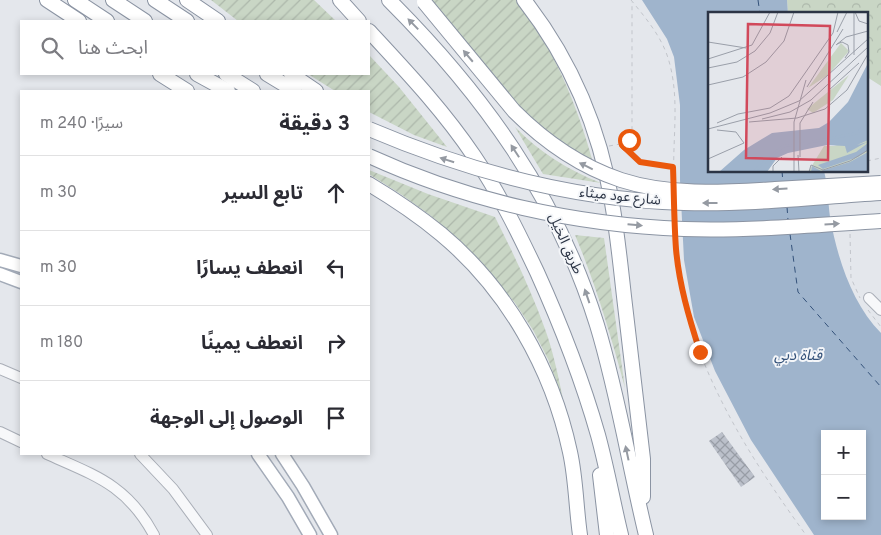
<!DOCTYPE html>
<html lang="ar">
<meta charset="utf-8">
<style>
body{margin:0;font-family:Overpass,"Noto Sans Arabic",sans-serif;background:#f2f2f3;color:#2b2b33;direction:rtl}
.controls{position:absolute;right:15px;bottom:15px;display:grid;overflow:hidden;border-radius:0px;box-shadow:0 2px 8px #0003}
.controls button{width:45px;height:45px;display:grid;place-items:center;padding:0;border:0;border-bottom:1px solid #e1e1e2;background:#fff;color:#2b2b33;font:25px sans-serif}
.stop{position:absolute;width:15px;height:15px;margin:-11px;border:4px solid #ea580c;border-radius:50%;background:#fff}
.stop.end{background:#ea580c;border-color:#fff;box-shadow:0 1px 5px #0008}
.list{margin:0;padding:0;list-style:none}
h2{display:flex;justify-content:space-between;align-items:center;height:65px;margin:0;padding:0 20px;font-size:21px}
h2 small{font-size:16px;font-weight:400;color:#7c7c81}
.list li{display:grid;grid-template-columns:32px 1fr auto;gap:15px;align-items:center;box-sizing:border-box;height:75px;padding:0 20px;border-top:1px solid #e1e1e2}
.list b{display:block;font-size:19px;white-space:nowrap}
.list em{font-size:16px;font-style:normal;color:#7c7c81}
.icon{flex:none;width:28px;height:28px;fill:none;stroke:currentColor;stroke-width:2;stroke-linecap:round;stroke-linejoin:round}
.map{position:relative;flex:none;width:881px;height:535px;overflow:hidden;direction:ltr}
.search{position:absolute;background:#fff;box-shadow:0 2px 8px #0003;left:20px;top:20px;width:350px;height:55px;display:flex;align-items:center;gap:12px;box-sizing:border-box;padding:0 18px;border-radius:0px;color:#7c7c81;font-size:19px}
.panel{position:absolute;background:#fff;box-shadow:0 2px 8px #0003;left:20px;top:90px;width:350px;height:365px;border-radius:0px;direction:rtl}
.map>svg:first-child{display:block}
.park{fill:url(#park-crowns)}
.garden{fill:url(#garden-furrows)}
.water{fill:#9fb4cc;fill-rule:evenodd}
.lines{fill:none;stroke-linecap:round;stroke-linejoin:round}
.ferry{stroke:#34527a;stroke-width:1;stroke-dasharray:6 5;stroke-linecap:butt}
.building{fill:url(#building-cross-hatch)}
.minor-casing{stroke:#a9aeb7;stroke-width:12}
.major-casing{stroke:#a3abb8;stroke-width:15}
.highway-casing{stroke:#8b94a3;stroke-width:16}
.path{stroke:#c2c5cb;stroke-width:1;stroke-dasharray:4 4;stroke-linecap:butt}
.minor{stroke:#f7f8fa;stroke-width:10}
.major{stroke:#fff;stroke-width:12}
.highway{stroke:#fff;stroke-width:14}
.highway-bridge-casing{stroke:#8b94a3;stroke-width:16;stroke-linecap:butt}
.highway-bridge{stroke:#fff;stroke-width:14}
.oneway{fill:#959aa2}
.route{stroke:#ea580c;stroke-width:6}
.labels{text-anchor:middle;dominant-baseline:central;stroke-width:4;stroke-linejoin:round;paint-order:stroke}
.street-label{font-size:14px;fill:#2b3445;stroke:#f4f6f9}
.water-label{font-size:15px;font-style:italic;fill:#34527a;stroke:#f4f6f9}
.inset-river{fill:none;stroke:#9fb4cc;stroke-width:2.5}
.inset-road{fill:none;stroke:#9a9fa9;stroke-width:1}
.view{fill:#d1495b;fill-opacity:0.15;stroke:#d1495b;stroke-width:2.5}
.inset-edge{fill:none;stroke:#2b3445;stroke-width:2.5}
</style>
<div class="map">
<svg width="881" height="535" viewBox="0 0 881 535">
<defs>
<pattern id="park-crowns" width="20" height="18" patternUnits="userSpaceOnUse" patternTransform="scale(1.25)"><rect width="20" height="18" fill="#c9d6c5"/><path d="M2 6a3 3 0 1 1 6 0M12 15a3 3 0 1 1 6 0" fill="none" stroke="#adb8ab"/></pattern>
<pattern id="garden-furrows" width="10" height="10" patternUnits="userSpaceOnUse" patternTransform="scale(1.25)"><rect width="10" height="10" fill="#c9d6c5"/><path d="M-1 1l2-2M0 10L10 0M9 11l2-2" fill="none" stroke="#adb8ab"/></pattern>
<pattern id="building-cross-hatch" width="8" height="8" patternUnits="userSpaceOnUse" patternTransform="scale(1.25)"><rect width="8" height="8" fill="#bbc0ca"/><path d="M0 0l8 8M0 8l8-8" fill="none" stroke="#989da6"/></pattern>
</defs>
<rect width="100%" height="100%" fill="#e4e7ec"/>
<polygon class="park" points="787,0 881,0 881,86 867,77 867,14 788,14"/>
<g class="garden">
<polygon points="211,0 314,0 336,21 238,21"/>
<path d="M429 0H517C554 49 577 104 593 163L573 153 521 110Z"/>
<polygon points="369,55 399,87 447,147 414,135 369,112 369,91 335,91 308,74 369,74"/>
<path d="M515 127C539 152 568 170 601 183L543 174Z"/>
<path d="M369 170 428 194 495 217C513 253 531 290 545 329 553 351 558 375 563 399L548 359 533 330 515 303 476 257 453 235 431 216 402 195 369 174Z"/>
<path d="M575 235 604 238 625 388C611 336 596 285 575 235Z"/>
</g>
<path class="water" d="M642 0H787L788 14H710V171H824C828 186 828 202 830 217 837 257 852 304 881 333V535H814L751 440 715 371 694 317 684 260 680 180V105L674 57 667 39ZM825 434H862V516H825Z"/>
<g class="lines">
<g class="ferry">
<polyline points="758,0 760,14"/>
<polyline points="782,171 783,183"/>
<polyline points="787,207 788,220"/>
<polyline points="790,234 798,292 881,387"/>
</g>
</g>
<polygon class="building" points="722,432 755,477 741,487 709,441"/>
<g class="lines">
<defs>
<g id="minor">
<polyline points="869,298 881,310"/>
<polyline points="0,369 21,378"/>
<polyline points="0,432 21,442"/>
<path d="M47 454C96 476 127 485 154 535"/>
<polyline points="140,454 173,489 207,535"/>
</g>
<g id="major">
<polyline points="0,260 21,266"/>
<polyline points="0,274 21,282"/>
<polyline points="258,454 288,497 310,535"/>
<polyline points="282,454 303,486 331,535"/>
</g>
<g id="highway">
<polyline points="47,0 79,21"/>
<polyline points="75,0 107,21"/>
<polyline points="113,0 145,21"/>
<polyline points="155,0 187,21"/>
<polyline points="187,0 218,21"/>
<polyline points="340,0 359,21"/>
<path d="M389 0C483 94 557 196 597 325 618 394 629 465 646 535"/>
<path d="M524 0C570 59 600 129 612 203 618 237 621 271 625 305 631 356 637 408 643 459V497"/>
<path d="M369 31C406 71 443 110 474 156 499 193 518 232 537 272 561 325 582 379 598 435 607 468 613 502 621 535"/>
<polyline points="160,74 187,91"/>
<polyline points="197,74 228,91"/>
<polyline points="226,74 253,91"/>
<polyline points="267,74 295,91"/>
<polyline points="291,74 316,91"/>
<path d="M369 184C394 199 418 215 441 234 507 289 552 368 570 452 576 479 576 507 580 535"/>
<polyline points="600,475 607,535"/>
</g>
</defs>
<use href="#minor" class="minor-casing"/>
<use href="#major" class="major-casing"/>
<use href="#highway" class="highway-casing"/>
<g class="path">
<path d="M631 0C645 17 660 35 667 55 681 95 672 138 674 179"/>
<polyline points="609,146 626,143 632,135 632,2"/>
<polyline points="622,146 640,162 673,167"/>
<polyline points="867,161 881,158"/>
<polyline points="850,234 851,278 860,298"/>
<path d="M676 240C679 348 745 451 806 535"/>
<polyline points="868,310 881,327"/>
</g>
<use href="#minor" class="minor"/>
<use href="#major" class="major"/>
<use href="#highway" class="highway"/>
<defs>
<g id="highway-bridge">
<path d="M424 2 514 111C545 142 579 166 621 180 670 196 724 192 775 189 810 187 846 185 881 183"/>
<path d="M369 129C470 172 574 200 684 203 750 205 816 197 881 193"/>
<path d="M369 156C467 201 576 225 684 229 750 231 816 225 881 221"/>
</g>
</defs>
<use href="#highway-bridge" class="highway-bridge-casing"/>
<use href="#highway-bridge" class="highway-bridge"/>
</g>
<defs><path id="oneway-solid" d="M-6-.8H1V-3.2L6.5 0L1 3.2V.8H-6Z" transform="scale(1.25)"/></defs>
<g class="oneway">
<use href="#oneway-solid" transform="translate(413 24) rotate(-134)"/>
<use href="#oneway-solid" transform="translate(468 56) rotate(-130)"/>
<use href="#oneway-solid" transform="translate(515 151) rotate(-123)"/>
<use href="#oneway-solid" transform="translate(447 160) rotate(-162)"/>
<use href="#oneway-solid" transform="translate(586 166) rotate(-154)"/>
<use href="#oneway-solid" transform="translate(780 189) rotate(177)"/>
<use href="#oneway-solid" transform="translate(710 203) rotate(180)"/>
<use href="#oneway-solid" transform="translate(832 224) rotate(-3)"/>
<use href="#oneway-solid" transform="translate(635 225) rotate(5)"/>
<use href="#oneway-solid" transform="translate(587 296) rotate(-109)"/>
<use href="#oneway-solid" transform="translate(627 453) rotate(-102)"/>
</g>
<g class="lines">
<path class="route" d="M629 140 622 145 640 162 673 167C674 194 674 222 676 249 679 284 689 318 700 352"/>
</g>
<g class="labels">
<g class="street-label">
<text transform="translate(620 197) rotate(6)">شارع عود ميثاء</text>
<text transform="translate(565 244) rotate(66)">طريق الخيل</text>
</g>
<g class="water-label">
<text x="798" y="356">قناة دبي</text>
</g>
</g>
<g transform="translate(708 12)">
<rect width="160" height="160" fill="#e4e7ec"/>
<path d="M160 123V160H100L116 134H126Z" fill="#c9d6c5"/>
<path d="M133 31 141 39 120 63 100 76ZM141 63 125 88 105 101 99 97Z" fill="#c9d6c5"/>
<path d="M160 51V128L149 133 159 130 139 141 137 134 119 133 80 141 69 146 59 160H11L36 138 64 121 111 116 121 110 140 90ZM160 131V138L150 145 115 157 110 153 148 140ZM160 140V160H103L104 154 113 159 142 150Z" fill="#9fb4cc"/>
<path class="inset-river" d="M93 132 150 121 160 108M45 160 75 134 84 133"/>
<path class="inset-road" d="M146 0V43M147 0 151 9 160 12M129 20 139 0M0 30 38 36M129 32 134 30 140 33 141 40 137 46M128 33 138 25 160 19M0 47 44 33 62 0M0 56 29 50 47 39 62 21 70 0M0 73 35 65 58 50 76 29 86 0M99 75 135 17M121 78 151 51M54 107 82 100 103 88 160 35M41 110 89 106 117 97 139 78 160 42M9 111 30 102 62 96 81 84 125 21 130 0M0 117 62 101 91 89 160 27M90 143 91 160M92 145V111L105 90M0 147 36 131 28 120 9 118M65 160V154L74 145M86 160V110L98 68M101 160 103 153 115 158 142 149 160 138"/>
<path class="view" d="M40 12 122 14 120 148 38 146Z"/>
<rect width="160" height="160" class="inset-edge"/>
</g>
</svg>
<div class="controls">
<button>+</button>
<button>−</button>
</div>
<div class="stop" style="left:629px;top:140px"></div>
<div class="stop end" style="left:700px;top:352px"></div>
<div class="search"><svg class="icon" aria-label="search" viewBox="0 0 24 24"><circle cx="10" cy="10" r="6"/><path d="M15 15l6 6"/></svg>ابحث هنا</div>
<section class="panel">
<h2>3 دقيقة<small>سيرًا · 240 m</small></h2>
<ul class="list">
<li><svg class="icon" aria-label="ahead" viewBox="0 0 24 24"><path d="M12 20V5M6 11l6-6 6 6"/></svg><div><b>تابع السير</b></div><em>30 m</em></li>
<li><svg class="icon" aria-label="left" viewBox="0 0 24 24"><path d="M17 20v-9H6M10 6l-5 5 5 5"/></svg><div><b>انعطف يسارًا</b></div><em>30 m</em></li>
<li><svg class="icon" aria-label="right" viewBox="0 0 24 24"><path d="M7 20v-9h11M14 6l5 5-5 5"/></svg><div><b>انعطف يمينًا</b></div><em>180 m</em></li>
<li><svg class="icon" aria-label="arrive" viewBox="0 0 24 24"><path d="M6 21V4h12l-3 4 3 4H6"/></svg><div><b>الوصول إلى الوجهة</b></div></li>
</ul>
</section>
</div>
